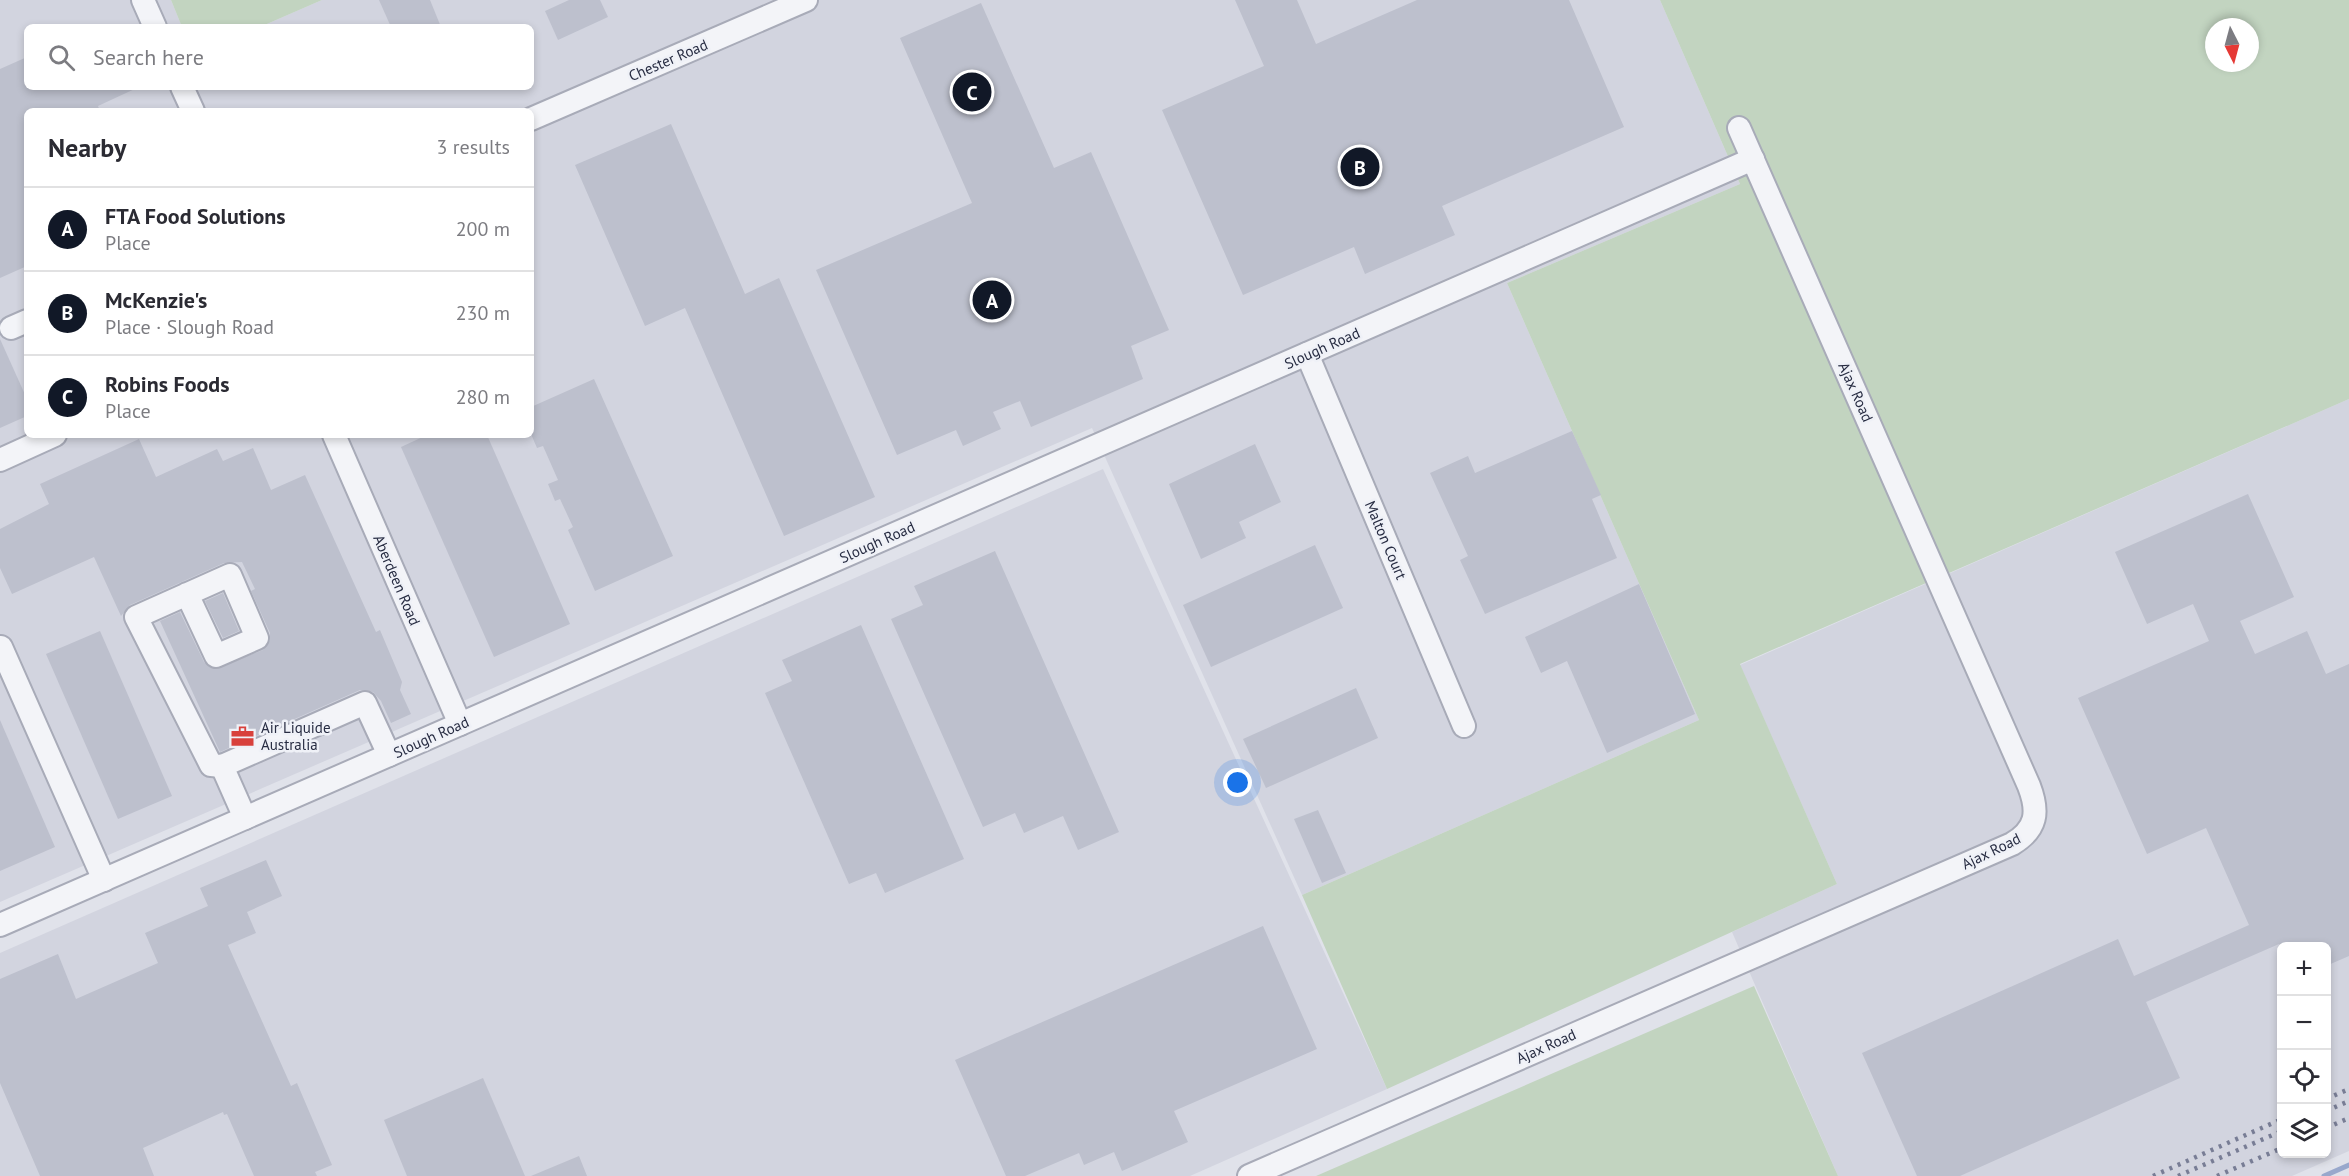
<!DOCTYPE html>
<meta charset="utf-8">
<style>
body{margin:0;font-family:"PT Sans",sans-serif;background:#f7f7f7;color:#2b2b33}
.controls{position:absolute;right:18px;bottom:18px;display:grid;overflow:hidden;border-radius:9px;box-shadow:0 3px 9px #0003}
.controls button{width:54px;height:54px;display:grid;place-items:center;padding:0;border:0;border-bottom:2px solid #e1e1e2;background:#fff;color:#2b2b33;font:30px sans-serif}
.compass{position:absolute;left:2205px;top:18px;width:54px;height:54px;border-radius:50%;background:#fff;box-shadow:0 3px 9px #0003;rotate:174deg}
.you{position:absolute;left:1238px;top:783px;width:21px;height:21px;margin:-15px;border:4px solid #fff;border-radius:50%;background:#1a73e8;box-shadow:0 0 0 9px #1a73e833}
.badge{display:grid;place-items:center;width:39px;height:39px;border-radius:50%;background:#111827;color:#fff;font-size:20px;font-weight:700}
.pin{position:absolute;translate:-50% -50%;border:3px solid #fff;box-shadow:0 2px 6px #0006}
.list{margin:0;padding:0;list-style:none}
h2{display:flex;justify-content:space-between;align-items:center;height:78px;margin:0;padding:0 24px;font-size:26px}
h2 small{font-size:20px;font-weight:400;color:#7c7c81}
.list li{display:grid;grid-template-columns:39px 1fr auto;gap:18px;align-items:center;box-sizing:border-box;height:84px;padding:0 24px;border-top:2px solid #e1e1e2}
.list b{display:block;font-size:22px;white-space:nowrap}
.list p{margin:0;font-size:20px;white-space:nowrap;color:#7c7c81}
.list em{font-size:20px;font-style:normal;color:#7c7c81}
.icon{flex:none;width:33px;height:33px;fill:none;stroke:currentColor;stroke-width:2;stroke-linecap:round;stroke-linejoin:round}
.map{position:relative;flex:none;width:2349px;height:1176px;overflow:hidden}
.search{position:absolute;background:#fff;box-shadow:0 3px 9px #0003;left:24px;top:24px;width:510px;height:66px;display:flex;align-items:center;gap:15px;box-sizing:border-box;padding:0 21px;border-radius:9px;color:#7c7c81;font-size:22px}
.panel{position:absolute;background:#fff;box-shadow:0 3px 9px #0003;left:24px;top:108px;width:510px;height:330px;border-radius:9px}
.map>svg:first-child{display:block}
.built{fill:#d2d4df;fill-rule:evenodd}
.green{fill:#c2d4c0;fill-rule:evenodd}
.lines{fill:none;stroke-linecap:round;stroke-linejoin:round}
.stream{stroke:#98a8cc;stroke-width:5}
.building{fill:#bdc0cd}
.minor-casing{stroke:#a8abb8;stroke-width:26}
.minor{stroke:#f3f4f8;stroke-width:22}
.rail{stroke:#787d95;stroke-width:4.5;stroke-dasharray:3 6;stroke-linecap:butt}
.labels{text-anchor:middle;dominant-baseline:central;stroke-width:5;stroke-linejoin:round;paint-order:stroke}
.street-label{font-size:15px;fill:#272c42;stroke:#eff1f7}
.poi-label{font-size:15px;fill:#272c42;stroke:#eff1f7;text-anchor:start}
</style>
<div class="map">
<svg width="2349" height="1176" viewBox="0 0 2349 1176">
<rect width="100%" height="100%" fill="#e0e2ea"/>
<g class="built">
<path d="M0 0H171L182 27H27V87H531V27H260L322 0H1660L1740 184 1507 283 1699 720 1302 895 1092 428 0 902ZM27 111H531V435H27Z"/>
<path d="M2349 399V1151L2292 1176H1838L1732 932 1837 884 1740 665ZM2282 946H2326V1154H2282Z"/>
<polygon points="1103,469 1387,1089 1190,1176 0,1176 0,953"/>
</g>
<g class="green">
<polygon points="171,0 322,0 260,27 182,27"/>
<path d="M1660 0H2349V399L1740 664 1837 884 1387 1089 1302 895 1699 720 1507 283 1740 184ZM2214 27H2250V63H2214Z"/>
<polygon points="1754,986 1838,1176 1316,1176"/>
</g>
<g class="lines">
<polyline class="stream" points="2324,1176 2349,1165"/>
</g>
<g class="building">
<polygon points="379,0 430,0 441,27 391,27"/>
<polygon points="569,0 600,0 608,17 558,40 545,11"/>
<polygon points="1235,0 1297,0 1316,44 1417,0 1569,0 1624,127 1442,206 1455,235 1365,274 1354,247 1243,295 1162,110 1264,66"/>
<polygon points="981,3 1054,168 1091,152 1169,330 1131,346 1143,379 1031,427 1020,401 993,412 1001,429 963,446 956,430 897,455 816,270 972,203 900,38"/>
<polygon points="27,57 27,87 139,87 98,106 100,111 27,111 27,266 0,278 0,69"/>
<polygon points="671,124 745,294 779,278 875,497 784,536 685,308 645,326 575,165"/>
<polygon points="0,339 27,399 27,416 0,428"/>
<polygon points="594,379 673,556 595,591 568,530 573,527 560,499 555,501 548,484 558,480 543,446 537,448 531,434 531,407"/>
<polygon points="1572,431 1601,495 1592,499 1617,558 1485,614 1460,560 1468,556 1430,473 1468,456 1475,473"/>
<polygon points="427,435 487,435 570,624 494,657 401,447"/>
<polygon points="139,439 156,477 217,449 223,461 253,448 271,490 305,475 376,632 380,630 402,682 400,690 411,714 391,723 381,701 373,692 360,690 220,752 160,621 180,612 204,662 214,669 263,650 270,640 270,633 251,591 255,589 242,562 224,563 130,605 121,616 94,557 12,594 0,568 0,529 49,504 40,484"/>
<polygon points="1255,444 1281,502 1239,522 1246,538 1201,559 1169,484"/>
<polygon points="2248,494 2294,597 2240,621 2255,654 2307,631 2326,674 2349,664 2349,956 2326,966 2326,946 2280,946 2279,944 2146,1002 2180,1078 1960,1176 1917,1176 1862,1053 2118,939 2134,976 2249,925 2206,828 2147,854 2078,698 2209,641 2193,604 2147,624 2115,552"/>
<polygon points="1315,545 1343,608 1211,667 1183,605"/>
<polygon points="995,551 1119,832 1078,850 1063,816 1024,833 1015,813 983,827 891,619 923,605 914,586"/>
<polygon points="1639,584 1695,714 1607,753 1567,661 1541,673 1525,637"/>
<polygon points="223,593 239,631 223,638 205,601"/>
<polygon points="861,625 964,859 885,893 876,873 849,884 765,693 792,681 782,660"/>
<polygon points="100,631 172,796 118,819 46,654"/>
<polygon points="1356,688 1378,738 1266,788 1243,739"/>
<polygon points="0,720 55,847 0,871"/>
<polygon points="1318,810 1346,873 1322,883 1294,819"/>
<polygon points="266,860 282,896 247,912 256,933 228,945 291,1086 297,1083 332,1165 315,1172 317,1176 254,1176 227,1114 224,1115 223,1112 143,1148 154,1176 40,1176 0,1083 0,979 58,954 76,999 158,963 145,933 208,906 200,888"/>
<polygon points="1263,926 1317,1049 1174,1111 1188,1142 1122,1171 1114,1152 1084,1165 1079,1153 1025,1176 1006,1176 955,1060"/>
<polygon points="483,1078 525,1176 407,1176 384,1120"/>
<polygon points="579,1156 587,1176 531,1176"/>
</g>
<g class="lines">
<defs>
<g id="minor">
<polyline points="143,0 155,27"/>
<polyline points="182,87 193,111"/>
<polyline points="531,119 806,0"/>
<polyline points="11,328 27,321"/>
<polyline points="1307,354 1464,726"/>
<polyline points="334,435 460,724"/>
<polyline points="0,460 55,435"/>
<polyline points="187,594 216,656 257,638 230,575 136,617 211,765 222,766"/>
<polyline points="1,647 104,880"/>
<polyline points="245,818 222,766 365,703 389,755"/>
<polyline points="0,925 1753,159"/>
<path d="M1249 1176 2012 844C2037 829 2039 812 2029 786L1739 128"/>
</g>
</defs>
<use href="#minor" class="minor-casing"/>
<use href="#minor" class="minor"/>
<g class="rail">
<polyline points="2326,1099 2349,1089"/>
<polyline points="2326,1111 2349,1101"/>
<polyline points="2326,1128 2349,1118"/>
<polyline points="2153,1176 2282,1119"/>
<polyline points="2178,1176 2282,1131"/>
<polyline points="2217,1176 2282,1148"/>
</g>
</g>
<defs>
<symbol id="office-bare" viewBox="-9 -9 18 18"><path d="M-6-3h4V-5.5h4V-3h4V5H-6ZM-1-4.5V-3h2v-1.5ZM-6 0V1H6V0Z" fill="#d8413c" stroke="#eff1f7" stroke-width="2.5" paint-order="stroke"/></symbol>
</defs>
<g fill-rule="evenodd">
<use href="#office-bare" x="226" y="720" width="33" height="33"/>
</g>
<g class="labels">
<g class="street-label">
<text transform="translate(668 60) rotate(-23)">Chester Road</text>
<text transform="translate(1322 348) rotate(-24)">Slough Road</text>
<text transform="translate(1856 392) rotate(66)">Ajax Road</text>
<text transform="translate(1386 540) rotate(67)">Malton Court</text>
<text transform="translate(877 542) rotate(-24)">Slough Road</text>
<text transform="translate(397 580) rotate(67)">Aberdeen Road</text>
<text transform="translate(431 737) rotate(-24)">Slough Road</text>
<text transform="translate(1991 851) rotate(-26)">Ajax Road</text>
<text transform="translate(1546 1046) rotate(-24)">Ajax Road</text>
</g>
<g class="poi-label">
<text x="261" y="727">Air Liquide<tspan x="261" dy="17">Australia</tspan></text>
</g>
</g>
</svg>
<div class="controls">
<button>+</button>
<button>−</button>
<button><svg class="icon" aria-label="locate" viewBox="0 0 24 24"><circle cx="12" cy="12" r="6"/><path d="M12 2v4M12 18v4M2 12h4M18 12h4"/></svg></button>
<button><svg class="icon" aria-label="layers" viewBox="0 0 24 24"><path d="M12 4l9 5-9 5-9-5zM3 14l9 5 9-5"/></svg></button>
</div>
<svg class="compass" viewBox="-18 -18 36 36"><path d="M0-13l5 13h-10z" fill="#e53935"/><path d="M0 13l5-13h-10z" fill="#7c7c81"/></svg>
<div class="you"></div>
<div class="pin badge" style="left:992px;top:300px">A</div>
<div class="pin badge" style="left:1360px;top:167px">B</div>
<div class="pin badge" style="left:972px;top:92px">C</div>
<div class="search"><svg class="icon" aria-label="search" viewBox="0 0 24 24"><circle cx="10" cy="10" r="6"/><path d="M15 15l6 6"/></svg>Search here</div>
<section class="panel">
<h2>Nearby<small>3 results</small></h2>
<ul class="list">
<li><span class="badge">A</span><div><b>FTA Food Solutions</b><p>Place</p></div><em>200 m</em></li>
<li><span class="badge">B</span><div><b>McKenzie's</b><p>Place · Slough Road</p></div><em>230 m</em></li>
<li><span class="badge">C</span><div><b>Robins Foods</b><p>Place</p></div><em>280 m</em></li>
</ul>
</section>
</div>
